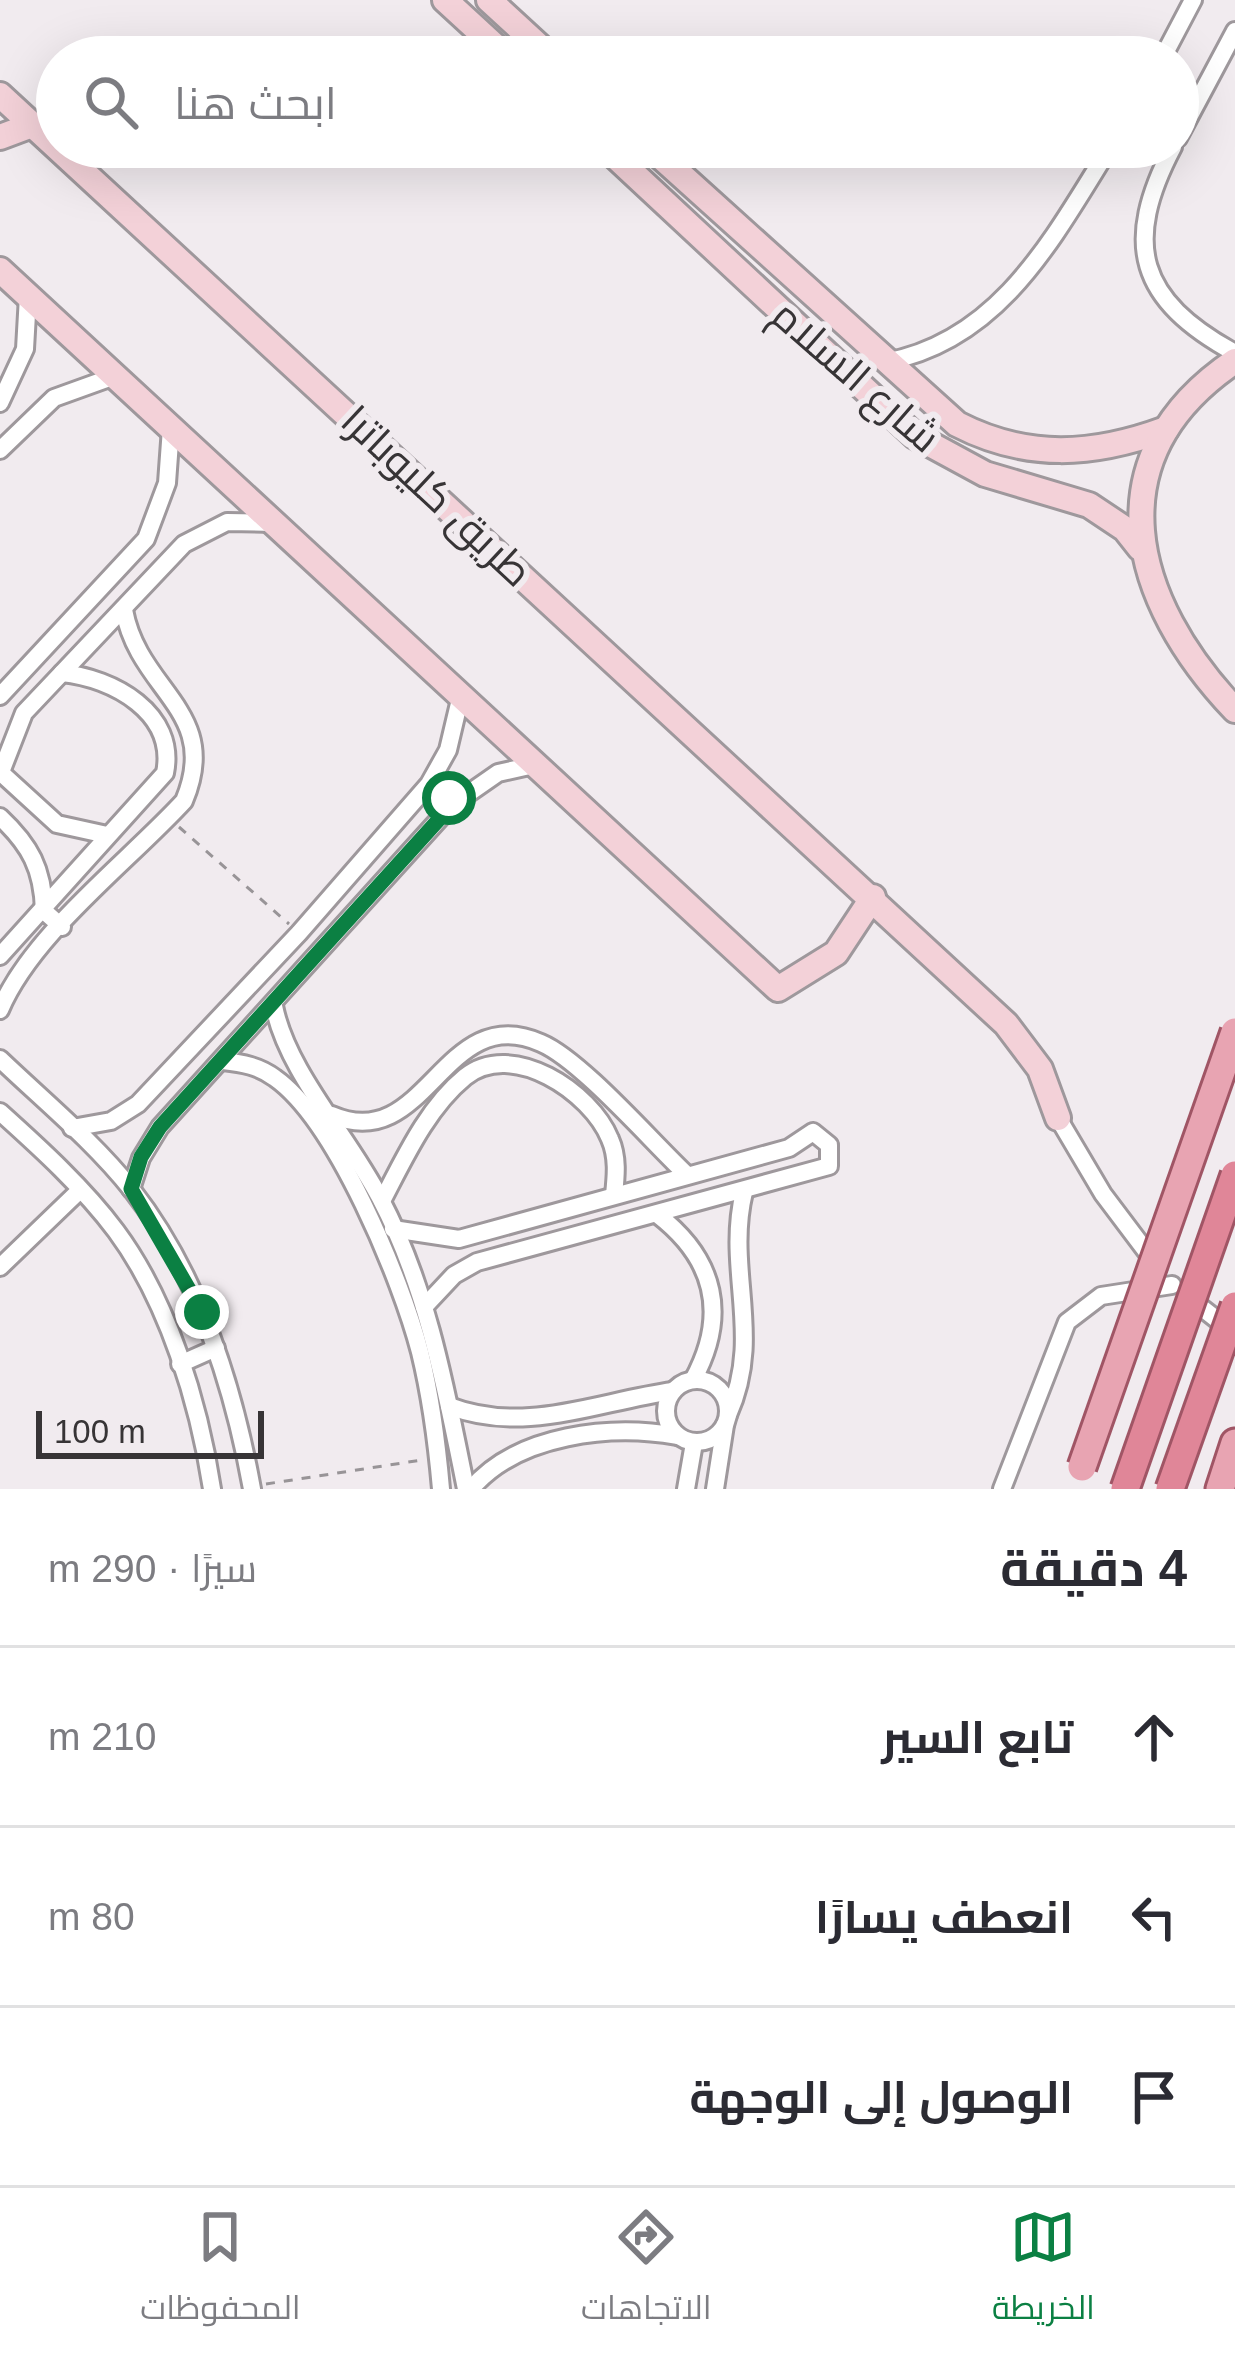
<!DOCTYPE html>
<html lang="ar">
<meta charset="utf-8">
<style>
body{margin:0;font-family:Helvetica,Cairo,sans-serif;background:#f7f7f7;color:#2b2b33;direction:rtl}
.scale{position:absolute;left:36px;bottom:30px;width:228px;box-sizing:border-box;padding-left:12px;border:6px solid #373436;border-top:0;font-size:33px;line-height:42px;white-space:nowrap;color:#373436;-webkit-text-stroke:9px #f1ebef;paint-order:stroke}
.stop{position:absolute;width:36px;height:36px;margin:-27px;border:9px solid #0b8043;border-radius:50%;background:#fff}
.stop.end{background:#0b8043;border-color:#fff;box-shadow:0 3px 12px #0008}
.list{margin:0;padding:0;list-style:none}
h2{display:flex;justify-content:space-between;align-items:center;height:156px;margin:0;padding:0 48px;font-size:51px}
h2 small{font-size:39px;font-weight:400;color:#7c7c81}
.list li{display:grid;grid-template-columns:78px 1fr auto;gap:36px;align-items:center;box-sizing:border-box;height:180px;padding:0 48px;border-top:3px solid #e1e1e2}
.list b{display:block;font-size:45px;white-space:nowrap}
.list em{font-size:39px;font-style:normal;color:#7c7c81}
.icon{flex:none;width:66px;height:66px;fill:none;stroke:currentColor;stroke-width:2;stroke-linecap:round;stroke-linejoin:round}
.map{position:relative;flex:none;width:1235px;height:1489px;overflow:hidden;direction:ltr}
.search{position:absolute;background:#fff;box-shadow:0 12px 48px #0002;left:36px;right:36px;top:36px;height:132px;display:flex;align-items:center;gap:30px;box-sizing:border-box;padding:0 42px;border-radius:66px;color:#7c7c81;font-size:45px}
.sheet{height:696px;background:#fff}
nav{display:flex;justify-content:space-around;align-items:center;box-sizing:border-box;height:168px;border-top:3px solid #e1e1e2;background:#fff;font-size:33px;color:#7c7c81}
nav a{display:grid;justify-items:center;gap:6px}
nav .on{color:#0b8043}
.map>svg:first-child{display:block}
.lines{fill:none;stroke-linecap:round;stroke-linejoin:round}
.minor-casing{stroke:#9e989c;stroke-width:22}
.secondary-casing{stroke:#9e989c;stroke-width:30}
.primary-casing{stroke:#a05565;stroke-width:33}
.path{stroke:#989497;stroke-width:3;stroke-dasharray:9 9;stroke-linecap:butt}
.minor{stroke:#fff;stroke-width:16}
.secondary{stroke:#f3d1d8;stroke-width:24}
.primary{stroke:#e8a4b2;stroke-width:27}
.primary-bridge-casing{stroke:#a05565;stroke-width:33;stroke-linecap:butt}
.trunk-bridge-casing{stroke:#a05565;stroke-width:33;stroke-linecap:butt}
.primary-bridge{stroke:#e8a4b2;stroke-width:27}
.trunk-bridge{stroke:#e08698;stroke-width:27}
.route{stroke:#0b8043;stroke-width:15}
.labels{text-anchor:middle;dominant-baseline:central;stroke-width:12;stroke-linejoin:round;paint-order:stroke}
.street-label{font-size:42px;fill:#373436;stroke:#f1ebef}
</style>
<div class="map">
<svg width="1235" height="1489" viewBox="0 0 1235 1489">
<rect width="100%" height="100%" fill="#f1ebef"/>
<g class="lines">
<defs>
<g id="minor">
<polyline points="1163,57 1193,0"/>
<polyline points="1178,138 1235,31"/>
<path d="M1173 147C1122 244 1138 300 1235 353"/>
<path d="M885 362C1000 341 1053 238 1110 147"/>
<polyline points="0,403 25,349 28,296"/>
<polyline points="0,450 54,398 115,376"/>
<polyline points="0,696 146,539 167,483 171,428"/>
<polyline points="0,772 57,824 107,835"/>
<polyline points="1,772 24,713 184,544 227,522 274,523"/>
<path d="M0 817C30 845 43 869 44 911L62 927"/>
<path d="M0 956 165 773C177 713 113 678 62 673"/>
<path d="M274 1006C287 1072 349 1137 380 1198 428 1289 446 1390 466 1489"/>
<path d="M0 1010C32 934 128 862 184 801 222 711 139 692 124 610"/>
<path d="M0 1059C44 1101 94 1142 132 1190 199 1276 233 1384 252 1489"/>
<path d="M223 1061C242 1063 259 1066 275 1078 336 1121 401 1279 420 1352 431 1397 437 1443 441 1489"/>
<path d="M0 1112C40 1148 84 1188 116 1231 168 1301 199 1403 212 1489"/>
<path d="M332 1115C427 1156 443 999 541 1043 581 1060 651 1141 686 1174"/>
<polyline points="1058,1118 1103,1194 1158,1267"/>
<polyline points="72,1128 111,1121 138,1104 299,933 429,784 448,750 461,695"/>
<polyline points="131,1189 141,1158 160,1127 452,805 498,773 534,765"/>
<path d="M382 1201C404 1159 427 1108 465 1077 512 1039 591 1092 610 1139 618 1157 616 1176 614 1195"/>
<path d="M658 1215C716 1260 728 1316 693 1380"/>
<polyline points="393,1229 459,1239 789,1148 813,1132 829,1145 829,1166 477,1262 454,1275 424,1307"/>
<polyline points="0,1267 79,1191"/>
<polyline points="1188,1297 1234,1333"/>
<polyline points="180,1364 216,1348"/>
<circle cx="697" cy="1411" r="31"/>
<path d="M449 1406C525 1435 595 1402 673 1391"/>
<path d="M728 1415C764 1335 725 1271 744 1192"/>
<path d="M471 1489C517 1434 612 1424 677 1436"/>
<polyline points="686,1489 694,1443"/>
<polyline points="715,1489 725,1425"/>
<polyline points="1002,1489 1067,1322 1101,1296 1172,1285"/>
</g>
<g id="secondary">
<polyline points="445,0 507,57"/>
<polyline points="489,0 551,57"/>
<polyline points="0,95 1006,1024 1040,1069 1058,1118"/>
<polyline points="0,137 32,125"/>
<polyline points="605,147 915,436 985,474 1089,505 1125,529 1140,548"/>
<path d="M650 147 957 424C1027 460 1093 456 1166 429"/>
<polyline points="0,270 778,989 836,953 873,897"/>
<path d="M1235 361C1091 458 1131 601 1235 710"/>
</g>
<polyline id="primary" points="1220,1489 1235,1443"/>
</defs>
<use href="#minor" class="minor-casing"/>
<use href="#secondary" class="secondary-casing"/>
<use href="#primary" class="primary-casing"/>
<g class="path">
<polyline points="179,827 289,924"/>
<polyline points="266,1484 422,1460"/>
</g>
<use href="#minor" class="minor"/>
<use href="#secondary" class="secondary"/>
<use href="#primary" class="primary"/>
<defs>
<polyline id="primary-bridge" points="1082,1467 1235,1032"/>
<g id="trunk-bridge">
<polyline points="1125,1489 1235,1175"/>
<polyline points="1170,1489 1235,1306"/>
</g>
</defs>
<use href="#primary-bridge" class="primary-bridge-casing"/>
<use href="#trunk-bridge" class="trunk-bridge-casing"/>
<use href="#primary-bridge" class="primary-bridge"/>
<use href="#trunk-bridge" class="trunk-bridge"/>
</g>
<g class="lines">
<polyline class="route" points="202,1312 131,1189 141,1157 160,1127 452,805 449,798"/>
</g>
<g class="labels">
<g class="street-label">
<text transform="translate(856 376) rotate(41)">شارع السلام</text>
<text transform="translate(437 496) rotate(43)">طريق كليوباترا</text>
</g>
</g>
</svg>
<div class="scale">100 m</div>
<div class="stop" style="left:449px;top:798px"></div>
<div class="stop end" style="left:202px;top:1312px"></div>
<div class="search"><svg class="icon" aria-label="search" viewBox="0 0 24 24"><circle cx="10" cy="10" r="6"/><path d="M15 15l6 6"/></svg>ابحث هنا</div>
</div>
<section class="sheet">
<h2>4 دقيقة<small>سيرًا · 290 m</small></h2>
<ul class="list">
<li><svg class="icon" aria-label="ahead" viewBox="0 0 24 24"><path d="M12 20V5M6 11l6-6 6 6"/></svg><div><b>تابع السير</b></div><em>210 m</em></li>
<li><svg class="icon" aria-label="left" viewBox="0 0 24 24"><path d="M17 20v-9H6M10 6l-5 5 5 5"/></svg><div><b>انعطف يسارًا</b></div><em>80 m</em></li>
<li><svg class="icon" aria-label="arrive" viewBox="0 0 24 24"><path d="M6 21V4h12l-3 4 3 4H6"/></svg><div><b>الوصول إلى الوجهة</b></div></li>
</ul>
</section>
<nav>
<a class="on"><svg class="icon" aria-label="map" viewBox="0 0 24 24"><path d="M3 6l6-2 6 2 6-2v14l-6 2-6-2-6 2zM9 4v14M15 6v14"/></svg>الخريطة</a>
<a><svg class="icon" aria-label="directions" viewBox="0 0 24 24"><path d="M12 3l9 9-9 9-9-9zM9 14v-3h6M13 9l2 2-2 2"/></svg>الاتجاهات</a>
<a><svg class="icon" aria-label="saved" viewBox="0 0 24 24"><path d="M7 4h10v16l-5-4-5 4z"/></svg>المحفوظات</a>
</nav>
